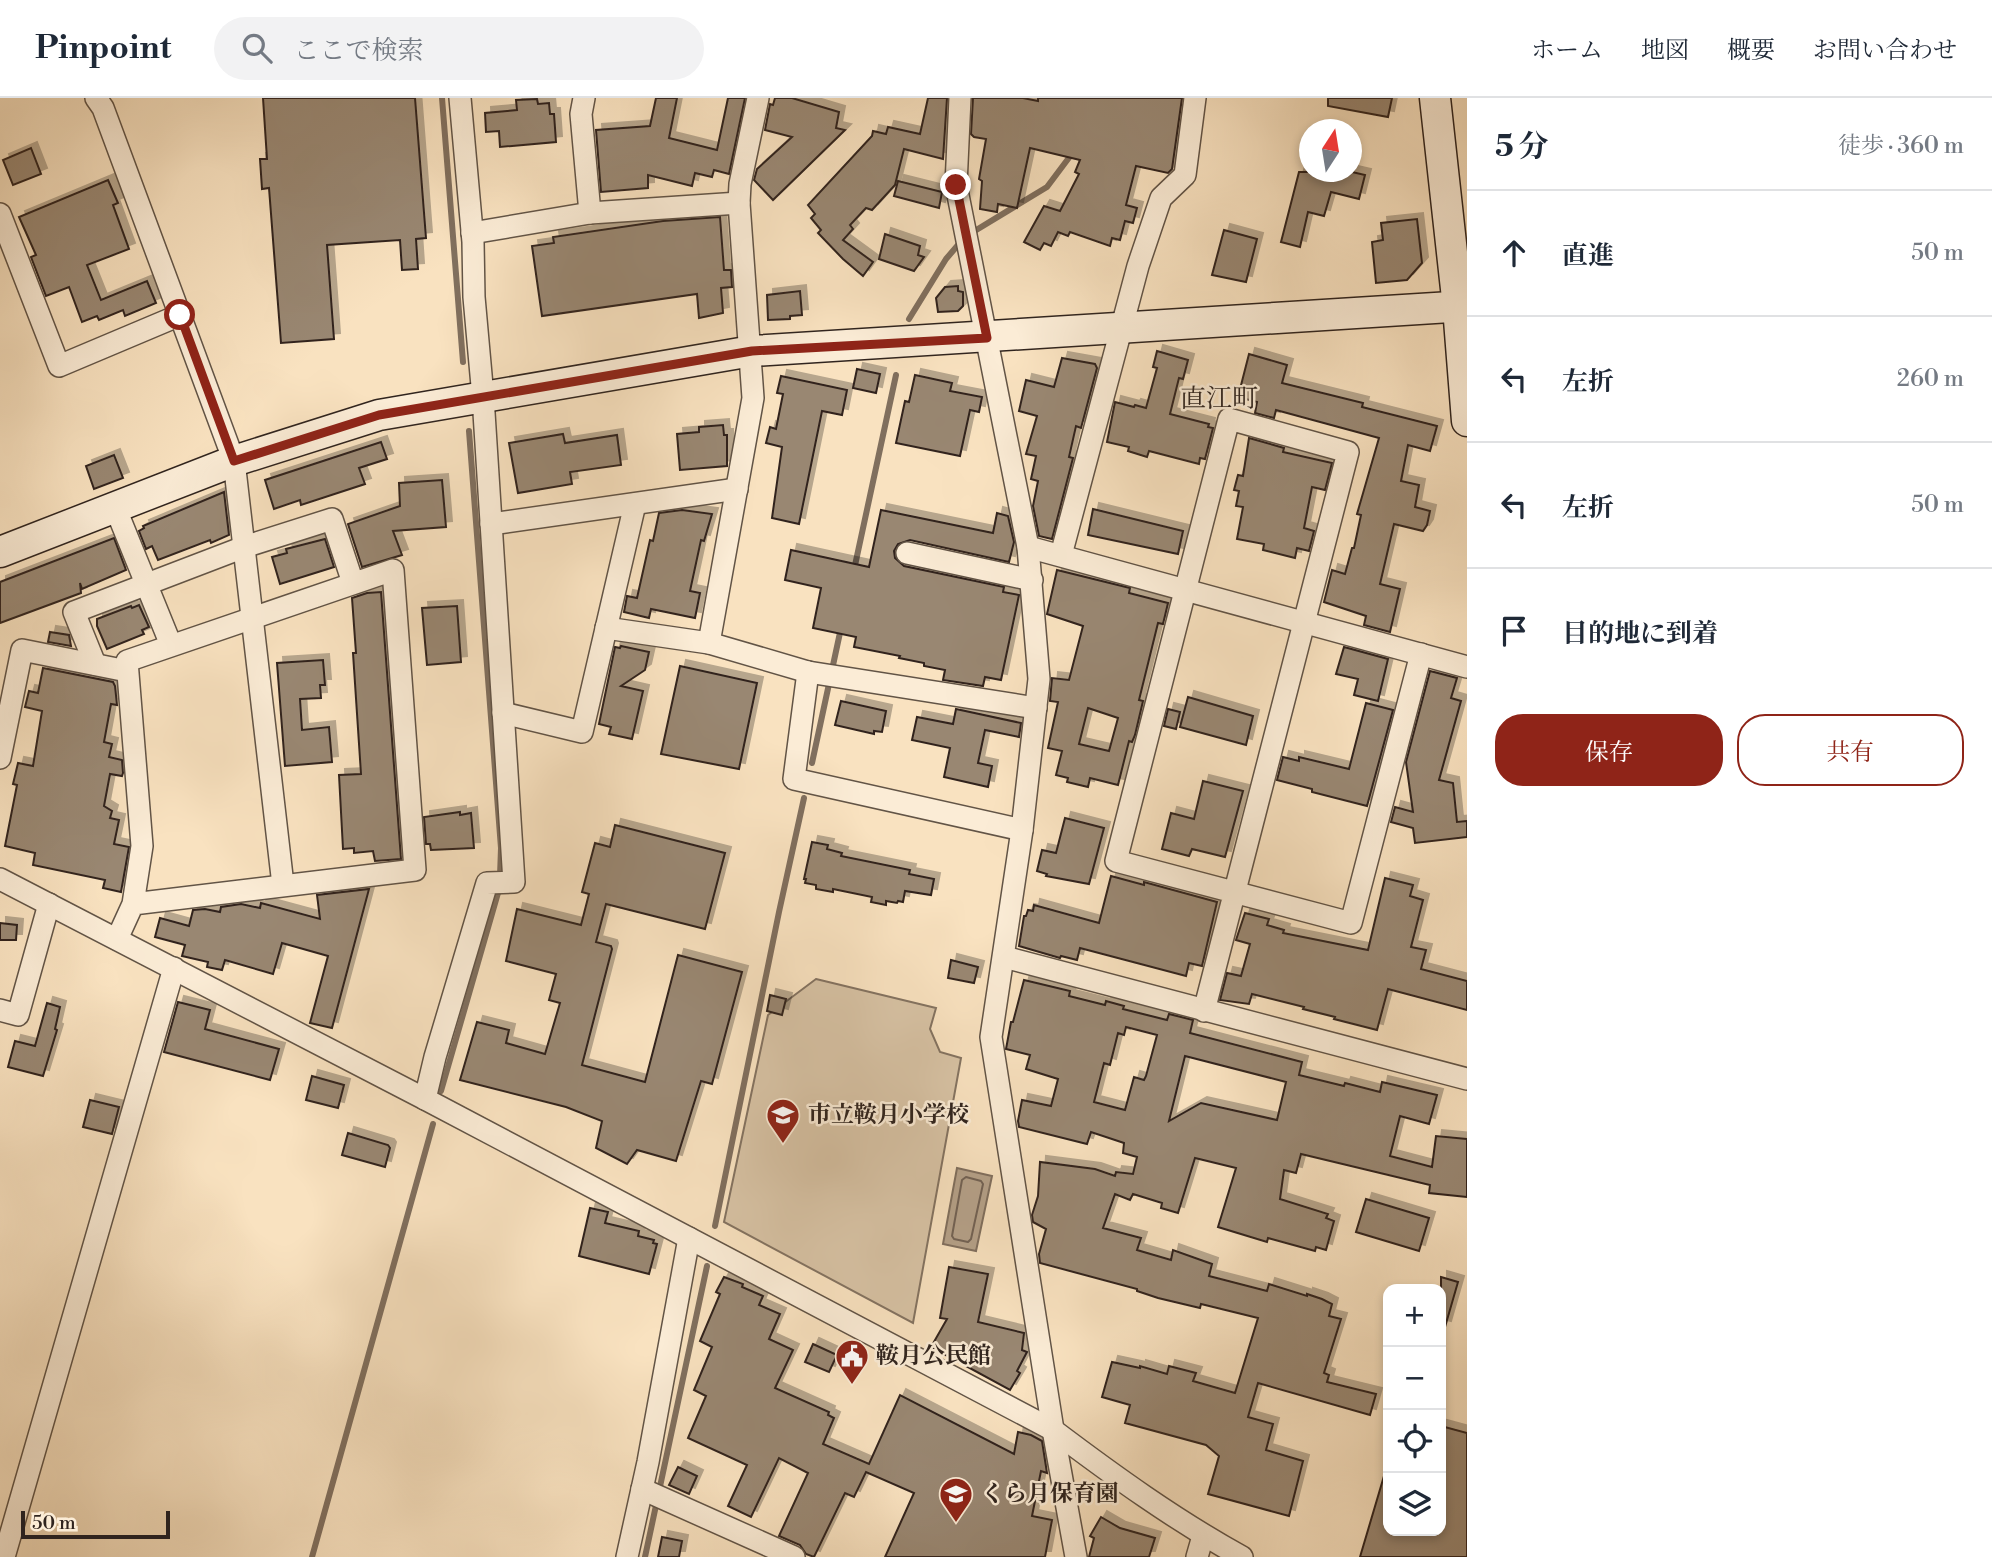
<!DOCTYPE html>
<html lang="ja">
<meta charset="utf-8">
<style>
body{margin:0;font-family:"Libre Bodoni","Noto Serif JP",serif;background:#f2f2f3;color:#1f2937}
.controls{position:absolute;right:21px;bottom:21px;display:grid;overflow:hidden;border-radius:14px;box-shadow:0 4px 10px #0003}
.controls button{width:63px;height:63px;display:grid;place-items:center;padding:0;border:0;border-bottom:2px solid #e0e1e3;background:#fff;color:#1f2937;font:35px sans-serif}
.compass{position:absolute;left:1299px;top:21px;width:63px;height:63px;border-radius:50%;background:#fff;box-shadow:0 4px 10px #0003;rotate:12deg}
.scale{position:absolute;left:21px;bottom:18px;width:149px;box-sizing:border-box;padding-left:7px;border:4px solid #30241e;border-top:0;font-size:19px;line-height:24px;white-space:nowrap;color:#30241e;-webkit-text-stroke:5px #fbecd6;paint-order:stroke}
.stop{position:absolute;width:21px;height:21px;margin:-16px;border:5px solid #8f2418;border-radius:50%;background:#fff}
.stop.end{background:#8f2418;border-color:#fff;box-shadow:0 2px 7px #0008}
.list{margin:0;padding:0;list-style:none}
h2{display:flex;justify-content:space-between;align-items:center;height:91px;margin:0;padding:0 28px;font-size:30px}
h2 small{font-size:23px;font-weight:400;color:#747a83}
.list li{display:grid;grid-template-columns:46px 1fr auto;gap:21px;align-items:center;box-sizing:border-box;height:126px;padding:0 28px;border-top:2px solid #e0e1e3}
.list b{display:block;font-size:26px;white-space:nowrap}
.list em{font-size:23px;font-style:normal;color:#747a83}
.actions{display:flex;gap:14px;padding:21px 28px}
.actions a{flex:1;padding:16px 0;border:2px solid #8f2418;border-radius:28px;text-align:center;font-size:24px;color:#8f2418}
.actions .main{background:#8f2418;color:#fff}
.icon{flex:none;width:38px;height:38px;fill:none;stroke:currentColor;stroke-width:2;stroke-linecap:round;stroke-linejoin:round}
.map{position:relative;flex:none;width:1467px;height:1459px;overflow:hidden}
header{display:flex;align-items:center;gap:42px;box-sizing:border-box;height:98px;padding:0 35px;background:#fff;border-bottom:2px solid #e0e1e3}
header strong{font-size:33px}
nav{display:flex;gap:38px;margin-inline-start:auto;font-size:24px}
.search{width:490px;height:63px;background:#f2f2f3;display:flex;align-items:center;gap:18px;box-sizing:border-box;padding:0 24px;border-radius:38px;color:#747a83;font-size:26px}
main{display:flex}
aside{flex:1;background:#fff}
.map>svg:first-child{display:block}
.green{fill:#d7c2a4;stroke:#847361;stroke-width:2}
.water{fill:#b5a189;stroke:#806f5e;stroke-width:2}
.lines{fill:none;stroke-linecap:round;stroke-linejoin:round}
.shore{stroke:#726254;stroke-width:2}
.stream{stroke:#806f5e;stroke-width:6}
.building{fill:#998772;stroke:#30241e;stroke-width:2;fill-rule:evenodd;filter:url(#shadow)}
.street-casing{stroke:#625446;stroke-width:24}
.secondary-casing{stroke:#30241e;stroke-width:33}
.street{stroke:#fbecd6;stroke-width:21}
.secondary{stroke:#fbecd6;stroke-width:30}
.route{stroke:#8f2418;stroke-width:9}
.labels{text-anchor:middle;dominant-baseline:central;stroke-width:5;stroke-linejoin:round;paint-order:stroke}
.poi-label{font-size:23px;font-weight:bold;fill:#30241e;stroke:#fbecd6;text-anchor:start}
.quarter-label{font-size:26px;fill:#30241e;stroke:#fbecd6}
</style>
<header>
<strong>Pinpoint</strong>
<div class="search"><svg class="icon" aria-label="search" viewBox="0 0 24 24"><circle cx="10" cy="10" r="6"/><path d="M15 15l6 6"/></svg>ここで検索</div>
<nav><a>ホーム</a><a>地図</a><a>概要</a><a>お問い合わせ</a></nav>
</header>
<main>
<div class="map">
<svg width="1467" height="1459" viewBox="0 0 1467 1459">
<defs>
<filter id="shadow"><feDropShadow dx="6" dy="-6" stdDeviation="0" flood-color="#0004"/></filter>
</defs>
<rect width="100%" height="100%" fill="#f9e2c0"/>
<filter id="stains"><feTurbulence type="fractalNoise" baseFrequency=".00286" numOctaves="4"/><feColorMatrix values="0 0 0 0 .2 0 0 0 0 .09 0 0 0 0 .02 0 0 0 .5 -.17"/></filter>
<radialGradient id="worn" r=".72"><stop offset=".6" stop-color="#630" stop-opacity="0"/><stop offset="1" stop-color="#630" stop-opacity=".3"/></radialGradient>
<polygon class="green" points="816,881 936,910 930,931 940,954 961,960 913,1225 724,1124 768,917"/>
<polygon class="water" points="957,1070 992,1078 976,1153 943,1146"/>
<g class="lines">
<polygon class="shore" points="966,1079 981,1083 983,1086 971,1141 968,1144 954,1141 952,1138 962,1082"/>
<g class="stream">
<polyline points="442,0 463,264"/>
<polyline points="973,134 1047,89 1074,53"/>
<polyline points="909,221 946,161 958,147"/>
<polyline points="469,333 501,750 500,778"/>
<polyline points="854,472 896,277"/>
<polyline points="812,665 841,530"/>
<polyline points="441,993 498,795"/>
<polyline points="715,1128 779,814 804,700"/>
<polyline points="312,1459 433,1026"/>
<polyline points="645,1459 707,1168"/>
</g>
</g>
<g class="building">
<polygon points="263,0 415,0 426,140 416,141 418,171 402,172 400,142 327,147 334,241 281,245 269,90 262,91 260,61 267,61"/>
<polygon points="656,0 677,0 669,40 717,52 728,0 745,0 729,76 714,72 712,79 695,75 692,88 648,77 648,90 601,94 596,32 650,28"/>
<polygon points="775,0 792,0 839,14 836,30 845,32 773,102 754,82 757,71 792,39 765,32 770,6 773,7"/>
<polygon points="928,0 947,0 943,61 904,51 895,87 872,112 866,110 850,127 853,131 843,142 873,164 863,178 843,161 818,135 821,132 811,120 815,116 808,107 872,38 873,33 886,36 888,29 920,36"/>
<polygon points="973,0 1023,0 1038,3 1038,0 1182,0 1172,71 1168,75 1136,68 1126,107 1137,110 1133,125 1125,123 1120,142 1112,140 1110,148 1070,134 1068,138 1058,134 1051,148 1044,145 1040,152 1024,144 1044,108 1060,113 1079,76 1075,74 1080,62 1030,50 1017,110 998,106 997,114 980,111 982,83 979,81 986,41 974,39 971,36"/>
<polygon points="1328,0 1392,0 1388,19 1328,8"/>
<polygon points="537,1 538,6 549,5 550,16 554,16 556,44 500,49 499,33 486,34 485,15 517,12 516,2"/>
<polygon points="31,50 41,76 13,87 3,62"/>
<polygon points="1299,74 1352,74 1365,77 1359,101 1331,94 1324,118 1308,114 1300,149 1281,144"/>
<polygon points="108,82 118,105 113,107 129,151 87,167 101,202 147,183 156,205 125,218 123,212 99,222 97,218 82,224 69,189 46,198 31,159 36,157 19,119"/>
<polygon points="898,83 942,94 939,110 894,98"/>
<polygon points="720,119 724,172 731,172 732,189 721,190 723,215 699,220 697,196 542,218 532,148 554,145 553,139 663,123"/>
<polygon points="1417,121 1422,165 1407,182 1376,185 1372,144 1383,142 1381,125"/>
<polygon points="1224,132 1257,141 1246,184 1212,177"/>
<polygon points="885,136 920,148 918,157 924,159 914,173 879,161"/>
<polygon points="958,188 958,193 963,194 963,208 958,213 938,214 936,200 945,189"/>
<polygon points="800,193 802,217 790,218 790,221 768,222 767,197"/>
<polygon points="1157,253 1188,262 1183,281 1179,280 1170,316 1209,326 1208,329 1213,330 1205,361 1200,360 1199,366 1149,353 1147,359 1128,353 1129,349 1107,344 1115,304 1134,309 1135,307 1146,310 1157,270 1153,269"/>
<polygon points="1249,256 1287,267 1282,285 1363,305 1362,309 1437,328 1430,353 1408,347 1401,383 1419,387 1415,409 1430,413 1427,427 1423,433 1394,426 1380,486 1400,491 1390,534 1364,527 1366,518 1324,504 1332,472 1345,476 1352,450 1354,450 1361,417 1357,416 1379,340 1276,312 1274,320 1255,315 1257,304 1238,299"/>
<polygon points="1062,260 1095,266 1097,270 1081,330 1076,328 1069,359 1073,360 1052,441 1039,438 1033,408 1038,383 1031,381 1036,358 1026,356 1037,318 1019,313 1026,282 1054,289"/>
<polygon points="857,271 880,276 876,295 853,290"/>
<polygon points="915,277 952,285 950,293 982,299 979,314 970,312 960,358 896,345 905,303 909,304"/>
<polygon points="781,278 847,292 842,317 822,313 799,426 772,420 782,349 766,345 770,329 776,331 783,296 777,295"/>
<polygon points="723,327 724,337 727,337 727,368 680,372 677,336 699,334 699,329"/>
<polygon points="563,336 565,345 617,337 621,367 570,374 572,386 518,395 509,345"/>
<polygon points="1249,340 1284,350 1283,354 1332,365 1325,392 1312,389 1304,430 1314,433 1309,453 1297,450 1295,460 1263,452 1264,446 1237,441 1243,409 1236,408 1239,393 1234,392 1238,377 1243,378"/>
<polygon points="381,344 387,361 359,370 365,386 301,407 300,402 274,411 265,382"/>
<polygon points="114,357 123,380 94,391 86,368"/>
<polygon points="442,382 446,429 393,433 402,457 362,469 348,426 400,408 399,385"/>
<polygon points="224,394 229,437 211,445 210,442 158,462 152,448 146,451 139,433 144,430 143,428"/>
<polygon points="1093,411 1183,433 1178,456 1088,437"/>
<polygon points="682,412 712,416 704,443 701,442 690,493 700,495 695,520 651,511 649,520 624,514 627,498 637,500 650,442 653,443 659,415"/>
<polygon points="881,412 993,435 997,415 1008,418 1014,444 1009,464 910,442 898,446 894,453 895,460 904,468 1004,489 1003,494 1019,497 1001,582 985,579 983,588 943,582 945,572 924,568 924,565 899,560 900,558 854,549 856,539 813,530 821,490 785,482 791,452 869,469"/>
<polygon points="114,440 126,472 82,491 80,485 81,495 0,525 0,484"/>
<polygon points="325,441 334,469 280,486 272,459 287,455 286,451"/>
<path d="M1057 472 1130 490 1129 495 1168 505 1163 526 1158 525 1139 602 1143 603 1135 637 1132 644 1129 643 1118 687 1090 680 1088 689 1067 684 1068 680 1056 677 1062 653 1048 650 1058 604 1050 603 1052 580 1069 582 1083 528 1047 516ZM1088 610 1118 620 1109 653 1079 646Z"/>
<polygon points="381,494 401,761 375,763 373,753 354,755 354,750 343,751 339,677 361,676 353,555 356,555 352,500 367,495"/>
<polygon points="139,507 149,529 142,532 144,536 107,551 97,528 97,521 131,508 132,510"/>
<polygon points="457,508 461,564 427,567 422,510"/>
<polygon points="50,534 69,537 71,548 48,544"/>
<polygon points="621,548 649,554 645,572 621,588 643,593 632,641 609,636 611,629 599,626 615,549 620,550"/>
<polygon points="1344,549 1388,561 1378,603 1354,597 1358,581 1336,576"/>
<polygon points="323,562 325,587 320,587 321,600 300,601 302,632 329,629 332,664 285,668 277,565"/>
<polygon points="680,568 757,585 739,671 661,656"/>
<polygon points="43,570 113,584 115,588 117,607 111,606 104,644 112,646 109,659 122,662 123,675 122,678 110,676 104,708 112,713 110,720 119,722 114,746 129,749 121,794 103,790 105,782 33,767 35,755 5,748 17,687 13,686 18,665 33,668 42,613 25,609 29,593 38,595"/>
<polygon points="1430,573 1457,580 1451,600 1461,603 1439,682 1453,685 1457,724 1467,723 1467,739 1415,745 1413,730 1391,724 1395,709 1413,714 1406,664"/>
<polygon points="1188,599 1253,618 1246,647 1180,629"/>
<polygon points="841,603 886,613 882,634 874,633 874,636 835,627"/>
<polygon points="1366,605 1393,612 1367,708 1312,694 1312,691 1277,682 1283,659 1299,663 1299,659 1349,671"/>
<polygon points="956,611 1021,625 1019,639 985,632 978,665 992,668 988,689 944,679 950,650 912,642 917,619 953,626"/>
<polygon points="1168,611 1180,614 1176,631 1164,628"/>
<polygon points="1203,683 1243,693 1225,759 1192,751 1189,758 1162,751 1171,715 1194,721"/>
<polygon points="460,714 460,717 471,715 474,750 431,752 430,746 426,746 424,719"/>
<polygon points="1065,720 1104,730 1089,786 1046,778 1047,776 1037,773 1042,752 1056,755"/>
<polygon points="615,727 725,755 705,831 606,806 596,844 611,848 612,851 582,967 645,984 678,857 742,874 712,986 701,983 676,1063 637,1052 627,1066 596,1050 602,1023 566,1009 460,982 477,924 509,932 506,945 545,956 560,905 549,902 556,876 506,863 517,811 581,827 589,796 582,794 595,745 610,749"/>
<polygon points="812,744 828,747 827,751 842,755 841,758 910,772 909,776 934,781 931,797 905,793 903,804 898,803 897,805 886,803 886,807 871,804 872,799 833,791 833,794 816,791 816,787 805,785 806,781 804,781"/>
<polygon points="1111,778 1144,787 1144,784 1217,804 1202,868 1189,865 1186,878 1080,850 1077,862 1061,858 1060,860 1019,848 1024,818 1026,818 1028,812 1033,813 1034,807 1099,825"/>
<polygon points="1385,780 1413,787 1410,798 1423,802 1411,849 1426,852 1421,871 1467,883 1467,912 1388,891 1377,932 1334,921 1335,919 1303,911 1304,909 1252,896 1249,906 1220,902 1227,875 1241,878 1250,846 1236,842 1245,815 1269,821 1267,827 1284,832 1283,835 1368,852"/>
<polygon points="369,791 332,930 310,925 328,858 282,845 273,876 225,862 222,872 207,869 208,864 182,858 185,847 155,839 160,820 189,828 193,812 205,811 220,814 221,809 241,806 260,810 261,805 320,821 317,797"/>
<polygon points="0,825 17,827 16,842 0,842"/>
<polygon points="951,862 978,869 974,885 948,880"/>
<path d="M1024 882 1070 893 1069 898 1105 907 1106 903 1124 908 1123 911 1167 922 1169 916 1193 922 1190 935 1302 964 1299 977 1344 988 1345 985 1380 994 1382 984 1437 997 1429 1026 1400 1018 1390 1058 1432 1069 1436 1038 1467 1041V1099L1429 1095 1430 1087 1301 1056 1296 1075 1284 1072 1280 1101 1328 1116 1326 1120 1334 1123 1326 1152 1316 1149 1315 1153 1268 1140 1267 1144 1218 1129 1236 1070 1195 1060 1178 1115 1161 1110 1162 1105 1133 1096 1130 1102 1115 1096 1103 1130 1141 1140 1137 1152 1171 1162 1173 1152 1212 1166 1209 1178 1267 1193 1269 1186 1307 1198V1196L1322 1201 1332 1206 1329 1218 1341 1221 1324 1275 1329 1277 1327 1284 1376 1296 1370 1317 1258 1285 1248 1319 1273 1326 1266 1352 1303 1363 1289 1418 1208 1396 1219 1358 1206 1347 1125 1325 1130 1307 1102 1299 1112 1264 1140 1270V1268L1167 1276 1169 1268 1196 1275 1193 1283 1235 1295 1258 1220 1201 1206 1200 1210 1158 1200 1137 1193V1191L1040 1165 1039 1156 1046 1131 1033 1124 1032 1117 1038 1098 1040 1064 1095 1071 1115 1078 1116 1074 1133 1076 1137 1059 1123 1055 1124 1045 1091 1034 1087 1046 1019 1029 1018 1023 1022 1002 1051 1008 1058 981 1026 971 1030 957 1006 951 1011 924H1013ZM1126 929 1157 937 1146 978 1144 982 1134 979 1125 1012 1094 1004 1104 965 1110 967 1118 935 1124 937ZM1185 958 1286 984 1277 1022 1201 1005 1169 1023Z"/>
<polygon points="770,897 786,901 782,917 767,913"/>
<polygon points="178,904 210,912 205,931 279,951 270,982 164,954"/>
<polygon points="47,905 60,909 55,931 57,932 43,978 8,969 15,943 35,948"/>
<polygon points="312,978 344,987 338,1010 306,1002"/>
<polygon points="90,1002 119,1009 112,1036 83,1029"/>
<polygon points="348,1035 388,1047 390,1050 385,1069 342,1057"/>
<polygon points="1366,1101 1429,1120 1419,1153 1356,1134"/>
<polygon points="590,1110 608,1114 605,1125 639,1133 638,1138 654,1142 653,1145 657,1146 649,1176 579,1158"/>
<polygon points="949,1169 988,1176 978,1224 1024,1235 1022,1252 1027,1254 1017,1273 1020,1275 1010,1292 931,1249 947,1221 940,1220"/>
<polygon points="724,1179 743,1186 742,1189 763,1198 759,1207 780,1216 769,1241 793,1252 775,1290 829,1314 828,1317 834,1320 823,1346 869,1366 900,1297 1014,1356 1018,1334 1031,1337 1042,1343 1047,1375 1041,1373 1032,1418 1052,1422 1045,1459 885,1459 914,1395 866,1374 854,1399 845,1395 814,1459 806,1456 800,1447 779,1438 808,1375 779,1360 751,1419 728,1408 747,1367 688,1340 706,1298 694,1292 712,1249 700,1243 720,1196 716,1194"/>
<polygon points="1441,1179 1458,1184 1445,1229 1441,1228"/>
<polygon points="813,1246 837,1257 829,1274 805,1264"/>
<polygon points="1441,1328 1467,1335 1467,1459 1360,1459 1384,1378 1388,1378 1388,1433 1441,1433"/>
<polygon points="678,1369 697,1378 689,1396 669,1387"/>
<polygon points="1101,1419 1120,1430 1155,1440 1149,1459 1089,1459 1094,1440 1090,1438"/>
<polygon points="662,1439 682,1443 679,1459 658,1459"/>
</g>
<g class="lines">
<defs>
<g id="street">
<polyline points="96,0 103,10 234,363 283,787"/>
<polyline points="584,0 581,16 590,115"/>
<polyline points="758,0 740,86 739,105 753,300 709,545 808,574 1036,610"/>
<polyline points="960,0 956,87 1028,449 1039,581 1022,732 991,939 1053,1332 1076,1459"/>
<polyline points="0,116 59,268 180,217"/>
<polyline points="472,135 590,115 739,105"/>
<polyline points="115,409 171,547"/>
<polyline points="491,426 737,391"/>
<polyline points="1028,449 1467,569"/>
<polyline points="907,455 1032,482"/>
<polyline points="1061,457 1138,168 1161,100 1185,77 1195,0"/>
<polyline points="606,530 709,545"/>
<polyline points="95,566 74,514 244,449 332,421 353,485"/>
<polyline points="808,574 794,681 1022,732"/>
<polyline points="503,615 582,634 635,406"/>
<polyline points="0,660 22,552 127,573"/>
<path d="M0 781 425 1001 1053 1332C1114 1378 1175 1422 1242 1459"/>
<polyline points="117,841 133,806 415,772 393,472 127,563 142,748 133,806"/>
<polyline points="1004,859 1467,981"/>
<polyline points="0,912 18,917 49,806"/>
<path d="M1204 913C1252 727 1301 541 1348 354L1229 321 1116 763 1351 825 1421 556"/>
<polyline points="425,1001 435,959 487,785 514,784 483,299 474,199 473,144 460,0"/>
<polyline points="642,1391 794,1459"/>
<polyline points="4,1459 174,870"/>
<polyline points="627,1459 648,1364 689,1140"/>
<polyline points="1197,1459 1203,1438"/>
</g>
<g id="secondary">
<polyline points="1435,0 1458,209 1467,323"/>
<polyline points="0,454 234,363 379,317 752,253 1467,208"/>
</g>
</defs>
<use href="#street" class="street-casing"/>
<use href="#secondary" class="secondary-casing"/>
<use href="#street" class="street"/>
<use href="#secondary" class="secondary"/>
</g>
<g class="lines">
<polyline class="route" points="180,217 234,363 379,317 752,253 987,240 956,87"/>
</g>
<defs>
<symbol id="school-pin" viewBox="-11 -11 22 30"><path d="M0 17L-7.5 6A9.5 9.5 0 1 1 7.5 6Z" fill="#8f2418" stroke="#fbecd6"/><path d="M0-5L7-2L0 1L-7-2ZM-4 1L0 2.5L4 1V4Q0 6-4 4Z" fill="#fff"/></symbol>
<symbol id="civic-pin" viewBox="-11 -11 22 30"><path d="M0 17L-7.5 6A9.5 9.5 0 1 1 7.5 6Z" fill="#8f2418" stroke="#fbecd6"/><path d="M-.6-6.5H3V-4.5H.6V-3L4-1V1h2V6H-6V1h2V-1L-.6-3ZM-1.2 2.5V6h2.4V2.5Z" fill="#fff"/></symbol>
</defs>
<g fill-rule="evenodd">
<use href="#school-pin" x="764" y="998" width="38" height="52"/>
<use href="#civic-pin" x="833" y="1239" width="38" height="52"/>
<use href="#school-pin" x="937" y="1377" width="38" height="52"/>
</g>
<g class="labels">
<g class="poi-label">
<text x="808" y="1017">市立鞍月小学校</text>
<text x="876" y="1258">鞍月公民館</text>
<text x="981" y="1396">くら月保育園</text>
</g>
<g class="quarter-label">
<text x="1219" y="301">直江町</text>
</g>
</g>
<rect width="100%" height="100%" filter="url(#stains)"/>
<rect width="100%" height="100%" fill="url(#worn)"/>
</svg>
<div class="controls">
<button>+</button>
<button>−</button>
<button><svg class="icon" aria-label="locate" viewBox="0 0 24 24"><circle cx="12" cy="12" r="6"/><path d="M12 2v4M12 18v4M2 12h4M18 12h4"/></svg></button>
<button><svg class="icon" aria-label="layers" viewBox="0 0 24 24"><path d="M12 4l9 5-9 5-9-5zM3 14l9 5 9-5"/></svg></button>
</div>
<svg class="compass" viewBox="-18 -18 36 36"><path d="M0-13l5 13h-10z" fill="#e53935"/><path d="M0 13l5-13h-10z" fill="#747a83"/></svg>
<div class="scale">50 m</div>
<div class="stop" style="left:180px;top:217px"></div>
<div class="stop end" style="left:956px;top:87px"></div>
</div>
<aside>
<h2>5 分<small>徒歩 · 360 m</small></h2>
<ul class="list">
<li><svg class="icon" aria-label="ahead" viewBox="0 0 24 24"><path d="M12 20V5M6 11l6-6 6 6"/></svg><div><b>直進</b></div><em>50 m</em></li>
<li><svg class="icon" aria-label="left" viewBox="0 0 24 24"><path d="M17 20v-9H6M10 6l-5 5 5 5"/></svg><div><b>左折</b></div><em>260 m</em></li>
<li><svg class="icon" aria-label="left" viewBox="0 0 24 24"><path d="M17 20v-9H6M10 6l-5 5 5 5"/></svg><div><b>左折</b></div><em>50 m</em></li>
<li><svg class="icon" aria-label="arrive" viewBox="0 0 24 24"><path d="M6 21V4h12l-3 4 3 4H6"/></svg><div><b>目的地に到着</b></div></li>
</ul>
<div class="actions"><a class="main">保存</a><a>共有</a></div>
</aside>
</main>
